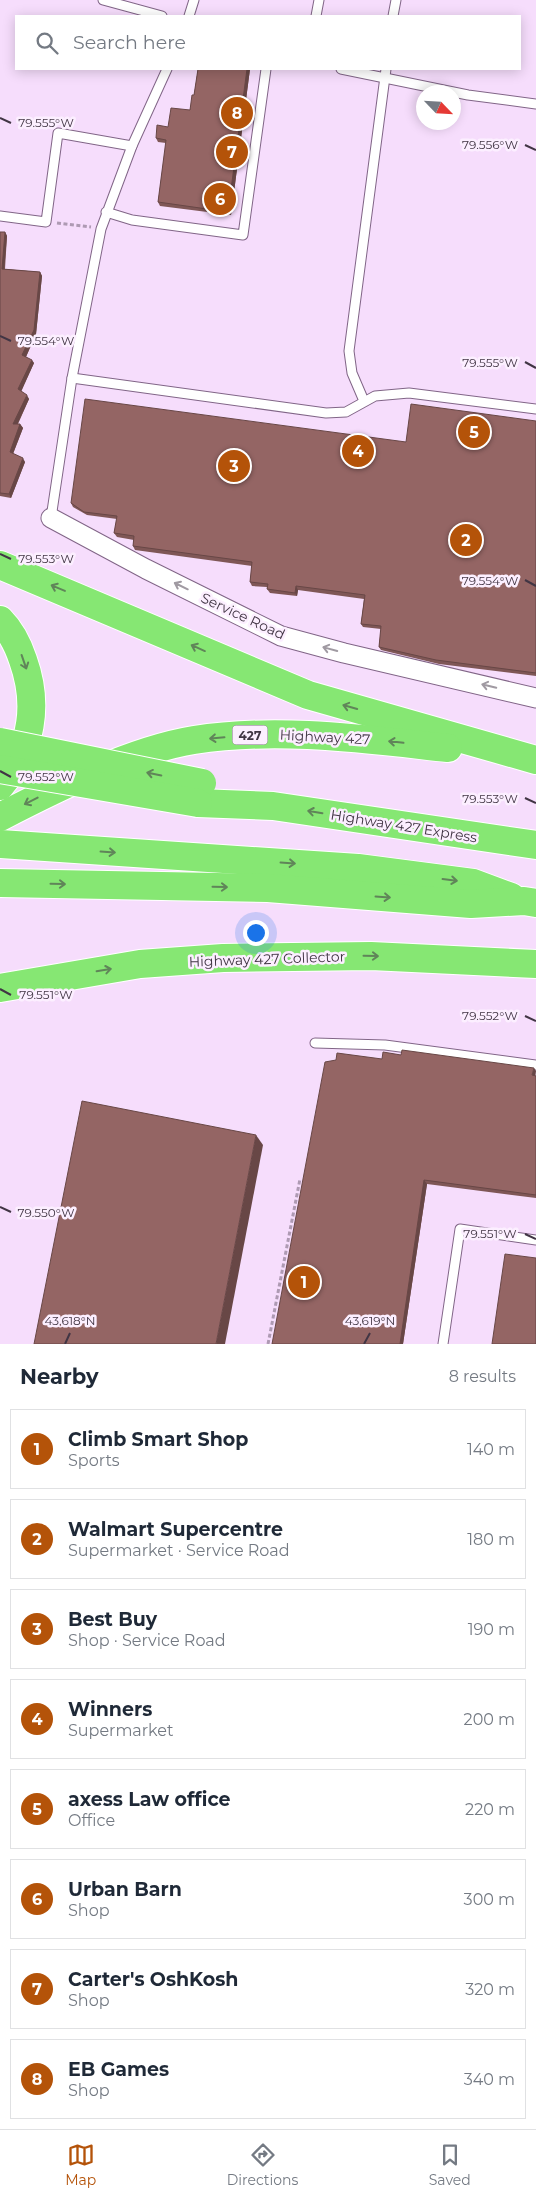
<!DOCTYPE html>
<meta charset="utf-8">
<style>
body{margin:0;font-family:Montserrat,sans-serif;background:#f2f2f3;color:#1f2937}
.compass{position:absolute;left:416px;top:85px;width:45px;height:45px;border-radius:50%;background:#fff;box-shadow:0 2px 12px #0003;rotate:115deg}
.you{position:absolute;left:255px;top:932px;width:18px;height:18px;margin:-12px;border:4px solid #fff;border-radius:50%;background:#1a73e8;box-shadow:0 0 0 8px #1a73e833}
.badge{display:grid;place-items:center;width:32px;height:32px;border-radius:50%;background:#b45309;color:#fff;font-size:16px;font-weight:700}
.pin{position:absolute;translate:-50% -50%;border:2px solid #fff;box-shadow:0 1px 5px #0006}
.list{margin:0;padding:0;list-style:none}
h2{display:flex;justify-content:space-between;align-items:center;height:65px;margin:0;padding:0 20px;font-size:21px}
h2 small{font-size:16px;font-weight:400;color:#747a83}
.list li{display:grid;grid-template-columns:32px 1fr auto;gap:15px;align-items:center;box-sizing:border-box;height:80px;margin:0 10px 10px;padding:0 10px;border:1px solid #e0e1e3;border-radius:0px}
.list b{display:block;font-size:19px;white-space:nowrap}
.list p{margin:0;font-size:16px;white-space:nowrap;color:#747a83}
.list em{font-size:16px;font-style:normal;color:#747a83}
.icon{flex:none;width:28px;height:28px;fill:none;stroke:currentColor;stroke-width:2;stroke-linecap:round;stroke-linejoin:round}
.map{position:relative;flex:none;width:536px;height:1344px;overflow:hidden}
.search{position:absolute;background:#fff;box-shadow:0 2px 12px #0003;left:15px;right:15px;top:15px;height:55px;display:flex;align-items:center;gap:12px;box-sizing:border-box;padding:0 18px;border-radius:0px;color:#747a83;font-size:19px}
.sheet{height:785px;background:#fff}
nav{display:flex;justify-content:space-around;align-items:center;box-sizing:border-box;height:70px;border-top:1px solid #e0e1e3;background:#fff;font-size:14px;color:#747a83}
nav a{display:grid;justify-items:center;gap:2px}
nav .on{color:#b45309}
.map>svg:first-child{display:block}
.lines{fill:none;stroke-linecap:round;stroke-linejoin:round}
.lane-casing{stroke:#816587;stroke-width:11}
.street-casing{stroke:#816587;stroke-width:21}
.highway-casing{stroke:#fff;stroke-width:30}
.path{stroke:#ae9ab3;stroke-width:3;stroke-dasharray:4 2.5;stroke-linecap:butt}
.lane{stroke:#fff;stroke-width:9}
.street{stroke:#fff;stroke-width:19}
.highway{stroke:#86e773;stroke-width:28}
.highway-bridge-casing{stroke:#fff;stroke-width:30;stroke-linecap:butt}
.highway-bridge{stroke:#86e773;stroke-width:28}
.wall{fill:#7f5756}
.shaded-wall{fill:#684746}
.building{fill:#946564;stroke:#684746}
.oneway{stroke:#a09aa2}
.oneway2{stroke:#608559}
.ticks{fill:none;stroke:#413544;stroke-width:2}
.labels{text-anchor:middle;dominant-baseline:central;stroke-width:5;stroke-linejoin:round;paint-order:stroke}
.shield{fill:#fcefff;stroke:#796d7c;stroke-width:1}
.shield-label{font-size:12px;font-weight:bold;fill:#413544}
.street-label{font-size:14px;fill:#413544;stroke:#fcefff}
.ticks-label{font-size:12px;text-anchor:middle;fill:#413544;stroke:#fcefff;stroke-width:5;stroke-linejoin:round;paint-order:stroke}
</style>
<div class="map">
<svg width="536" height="1344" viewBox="0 0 536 1344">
<rect width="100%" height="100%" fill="#f6ddfc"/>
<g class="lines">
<defs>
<g id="lane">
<polyline points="103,0 162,16"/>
<polyline points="189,16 194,0"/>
<polyline points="316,16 319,0"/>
<polyline points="393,16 396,0"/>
<polyline points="341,69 468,95 536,104"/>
<polyline points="106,212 132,220 243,235 266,69"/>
<polyline points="0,216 46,222 58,133 132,146"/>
<polyline points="72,378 326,413 346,412 375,396 409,393 536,409"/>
<polyline points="364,401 352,373 349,351 386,69"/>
<polyline points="51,518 72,378 101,229 132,146 167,69"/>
<polyline points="315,1043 385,1045 536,1065"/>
<polyline points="443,1344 460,1229 536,1240"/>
</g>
<polyline id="street" points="51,518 146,569 281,636 344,653 536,698"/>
<g id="highway">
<polyline points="0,565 308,695 536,760"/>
<path d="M0 620C11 631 18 645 23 660 39 705 32 749 0 786"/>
<polyline points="198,803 273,806 536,845"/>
<path d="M0 817C56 788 132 750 194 740 278 727 364 739 448 748"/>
<polyline points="0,844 358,868 473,883 511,897"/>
<polyline points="0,883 268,888 471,904 524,901 536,903"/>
<polyline points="0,988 140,964 223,958 371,956 536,964"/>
</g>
</defs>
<use href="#lane" class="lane-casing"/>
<use href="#street" class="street-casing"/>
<use href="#highway" class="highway-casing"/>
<g class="path">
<polyline points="57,223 91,227"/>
<polyline points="268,1344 300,1179"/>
</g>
<use href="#lane" class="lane"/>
<use href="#street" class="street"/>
<use href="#highway" class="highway"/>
<defs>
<g id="highway-bridge">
<polyline points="0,742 202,783"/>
<polyline points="0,769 198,803"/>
</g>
</defs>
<use href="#highway-bridge" class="highway-bridge-casing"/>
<use href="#highway-bridge" class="highway-bridge"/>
</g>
<g class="wall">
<polygon points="198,69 250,69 231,215 160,206 158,202 166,143 158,142 156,138 190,110 194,95"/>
<polygon points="0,232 5,232 7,236 5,269 40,272 42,276 36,334 26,357 34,363 21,391 29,399 18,424 20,424 23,428 13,454 25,462 11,498 0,496"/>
<polygon points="536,421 536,676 439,664 381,650 379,647 381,629 363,627 361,624 364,599 298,590 297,596 270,593 267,589 267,587 252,586 250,582 252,566 135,550 133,546 134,540 117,537 114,533 117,519 87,515 73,507 71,503 406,442"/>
<polygon points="382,1059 536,1076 536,1198 427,1184 403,1344 272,1344"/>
</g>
<g class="shaded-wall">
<polygon points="247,69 250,69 231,215 228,212"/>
<polygon points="5,232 7,236 4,272 2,269"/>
<polygon points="40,272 42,276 36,334 25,359 22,355"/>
<polygon points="32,360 34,363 21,392 18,389"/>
<polygon points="27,395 29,399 16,427 13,424"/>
<polygon points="20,424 23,428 12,456 10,452"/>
<polygon points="23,458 25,462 11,498 9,494"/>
<polygon points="296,586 298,590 297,596 295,593"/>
<polygon points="534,1068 536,1071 535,1079 532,1075"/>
<polygon points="256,1135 263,1145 225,1344 216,1344"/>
<polygon points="424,1180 427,1184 403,1344 400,1344"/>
</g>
<g class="building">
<polygon points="198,69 247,69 228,212 158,202 166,140 156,138 157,125 168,127 171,108 190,110 192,95 194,95"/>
<polygon points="0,232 5,232 2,269 40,272 34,330 22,355 32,360 18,389 27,395 13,424 20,424 10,452 23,458 9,494 0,493"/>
<polygon points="85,399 406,442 411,404 536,421 536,673 436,660 379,647 381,626 361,624 365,595 296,586 295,593 267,589 268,584 250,582 252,562 133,546 134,536 114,533 117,516 84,512 71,503"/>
<polygon points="402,1050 534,1068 532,1075 536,1076 536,1195 424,1180 400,1344 272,1344 325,1062 336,1060 337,1053 382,1059 383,1052 401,1055"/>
<polygon points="82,1101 256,1135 216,1344 34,1344"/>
<polygon points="505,1254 536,1258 536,1344 492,1344"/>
</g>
<defs><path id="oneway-shaft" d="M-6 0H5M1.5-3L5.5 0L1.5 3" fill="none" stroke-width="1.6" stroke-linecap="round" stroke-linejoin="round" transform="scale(1.25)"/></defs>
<g class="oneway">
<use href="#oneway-shaft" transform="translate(181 586) rotate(-154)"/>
<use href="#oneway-shaft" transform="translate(330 649) rotate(-165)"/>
<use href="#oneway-shaft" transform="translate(489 686) rotate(-166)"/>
</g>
<g class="oneway2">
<use href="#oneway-shaft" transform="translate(58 588) rotate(-157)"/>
<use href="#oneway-shaft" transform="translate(198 648) rotate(-156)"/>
<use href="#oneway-shaft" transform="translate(24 662) rotate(71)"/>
<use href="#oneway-shaft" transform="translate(350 707) rotate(-164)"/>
<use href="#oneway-shaft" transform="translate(217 738) rotate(175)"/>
<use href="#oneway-shaft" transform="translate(396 742) rotate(-174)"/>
<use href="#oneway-shaft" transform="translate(154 774) rotate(-168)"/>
<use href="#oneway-shaft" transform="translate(31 801) rotate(153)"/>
<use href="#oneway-shaft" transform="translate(315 812) rotate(-171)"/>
<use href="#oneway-shaft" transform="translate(108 852) rotate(4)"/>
<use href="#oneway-shaft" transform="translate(288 863) rotate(4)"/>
<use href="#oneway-shaft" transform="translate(450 880) rotate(7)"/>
<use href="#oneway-shaft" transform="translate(58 884) rotate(1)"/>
<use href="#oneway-shaft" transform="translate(220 887) rotate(1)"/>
<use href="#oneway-shaft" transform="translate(383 897) rotate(4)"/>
<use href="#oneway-shaft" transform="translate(371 956) rotate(1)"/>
<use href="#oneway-shaft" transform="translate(104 970) rotate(-9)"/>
</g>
<path class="ticks" d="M0 118 11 123M525 145 536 150M0 336 11 341M525 362 536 368M0 554 11 559M525 580 536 586M0 771 11 777M525 798 536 803M0 989 11 995M525 1016 536 1021M0 1207 11 1212M525 1234 536 1239M65 1344 70 1333M364 1344 370 1333"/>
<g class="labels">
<rect class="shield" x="232.5" y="725.5" width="35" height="19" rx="4"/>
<g class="shield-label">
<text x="250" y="735">427</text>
</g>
<g class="street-label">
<text transform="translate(243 616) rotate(25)">Service Road</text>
<text transform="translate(325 737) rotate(3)">Highway 427</text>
<text transform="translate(404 826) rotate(9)">Highway 427 Express</text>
<text transform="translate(267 959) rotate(-2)">Highway 427 Collector</text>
</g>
</g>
<g class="ticks-label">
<text x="46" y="127">79.555°W</text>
<text x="490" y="149">79.556°W</text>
<text x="46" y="345">79.554°W</text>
<text x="490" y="367">79.555°W</text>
<text x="46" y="563">79.553°W</text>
<text x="490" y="585">79.554°W</text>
<text x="46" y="781">79.552°W</text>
<text x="490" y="803">79.553°W</text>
<text x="46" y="999">79.551°W</text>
<text x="490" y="1020">79.552°W</text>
<text x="46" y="1217">79.550°W</text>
<text x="490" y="1238">79.551°W</text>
<text x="70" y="1325">43.618°N</text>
<text x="370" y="1325">43.619°N</text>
</g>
</svg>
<svg class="compass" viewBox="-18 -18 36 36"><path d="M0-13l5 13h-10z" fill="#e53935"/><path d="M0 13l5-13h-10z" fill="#747a83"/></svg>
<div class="you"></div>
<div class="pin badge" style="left:304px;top:1282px">1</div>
<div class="pin badge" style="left:466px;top:540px">2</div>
<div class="pin badge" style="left:234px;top:466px">3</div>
<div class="pin badge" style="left:358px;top:451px">4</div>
<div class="pin badge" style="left:474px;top:432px">5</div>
<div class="pin badge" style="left:220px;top:199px">6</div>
<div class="pin badge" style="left:232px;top:152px">7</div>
<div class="pin badge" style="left:237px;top:113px">8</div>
<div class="search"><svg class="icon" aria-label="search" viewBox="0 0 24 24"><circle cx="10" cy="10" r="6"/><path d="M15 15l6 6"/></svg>Search here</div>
</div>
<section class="sheet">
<h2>Nearby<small>8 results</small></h2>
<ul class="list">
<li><span class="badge">1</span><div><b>Climb Smart Shop</b><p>Sports</p></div><em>140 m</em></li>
<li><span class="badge">2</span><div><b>Walmart Supercentre</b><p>Supermarket · Service Road</p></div><em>180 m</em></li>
<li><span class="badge">3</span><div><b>Best Buy</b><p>Shop · Service Road</p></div><em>190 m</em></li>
<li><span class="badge">4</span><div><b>Winners</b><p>Supermarket</p></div><em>200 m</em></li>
<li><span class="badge">5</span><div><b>axess Law office</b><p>Office</p></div><em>220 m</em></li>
<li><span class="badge">6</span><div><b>Urban Barn</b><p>Shop</p></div><em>300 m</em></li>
<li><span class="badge">7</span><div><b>Carter's OshKosh</b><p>Shop</p></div><em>320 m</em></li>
<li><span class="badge">8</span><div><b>EB Games</b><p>Shop</p></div><em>340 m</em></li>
</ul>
</section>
<nav>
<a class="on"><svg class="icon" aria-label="map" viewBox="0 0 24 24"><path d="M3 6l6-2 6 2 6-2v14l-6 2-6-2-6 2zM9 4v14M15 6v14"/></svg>Map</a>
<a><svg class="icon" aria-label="directions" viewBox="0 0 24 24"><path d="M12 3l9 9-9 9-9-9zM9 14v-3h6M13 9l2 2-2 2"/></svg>Directions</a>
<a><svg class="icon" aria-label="saved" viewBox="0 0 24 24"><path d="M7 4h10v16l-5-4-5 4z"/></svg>Saved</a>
</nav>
